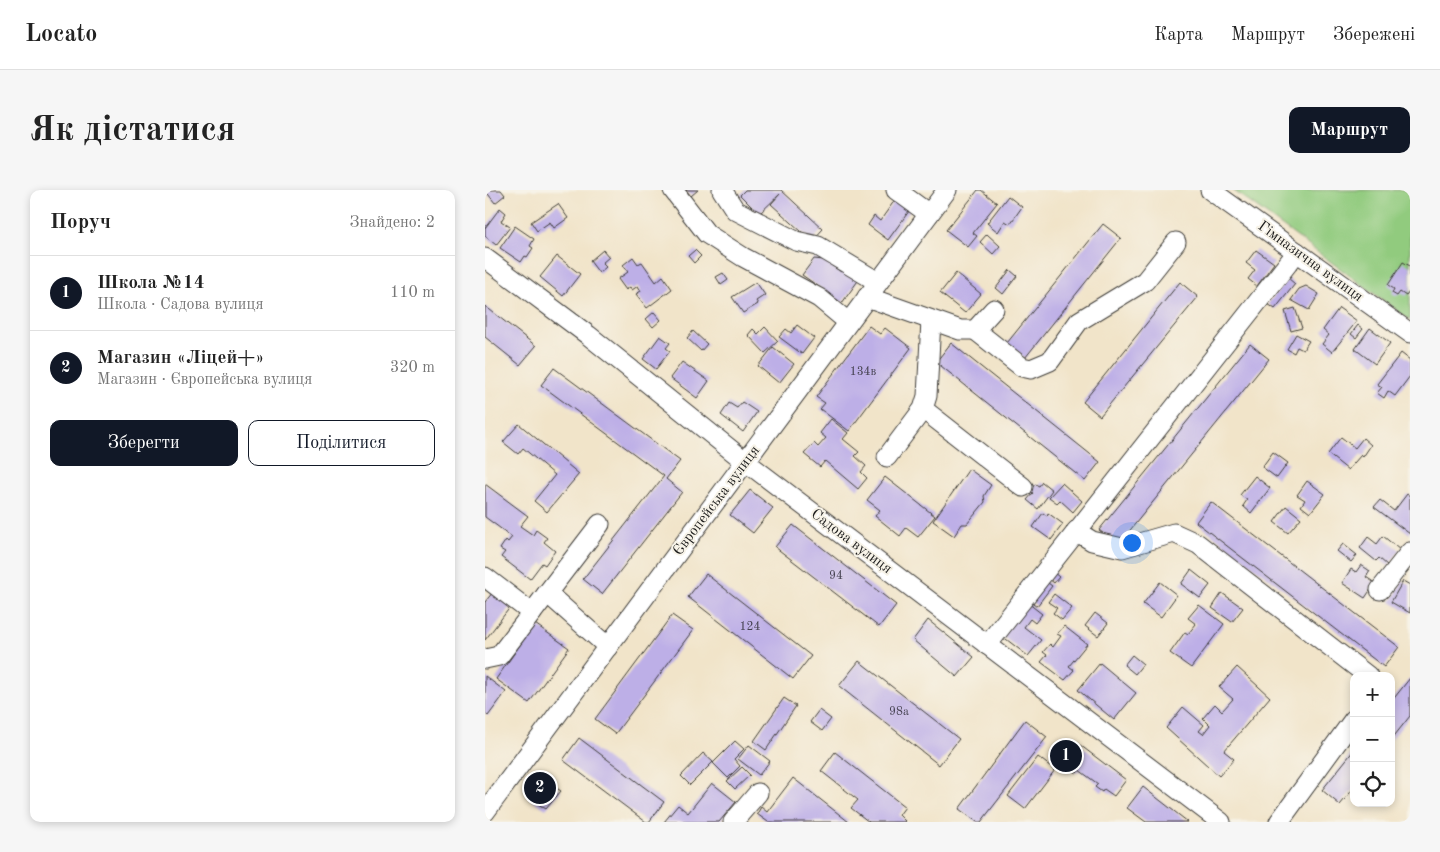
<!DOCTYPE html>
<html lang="uk">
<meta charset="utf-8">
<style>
body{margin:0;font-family:"Old Standard TT",serif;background:#f6f6f6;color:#222}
.controls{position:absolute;right:15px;bottom:15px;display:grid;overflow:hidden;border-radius:10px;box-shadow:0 2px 8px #0003}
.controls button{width:45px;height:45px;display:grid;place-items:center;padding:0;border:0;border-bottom:1px solid #e0e0e0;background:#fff;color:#222;font:25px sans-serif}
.you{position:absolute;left:646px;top:352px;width:18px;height:18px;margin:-12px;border:4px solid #fff;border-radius:50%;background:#1a73e8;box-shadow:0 0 0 8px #1a73e833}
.badge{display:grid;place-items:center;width:32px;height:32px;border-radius:50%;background:#111827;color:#fff;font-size:16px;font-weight:700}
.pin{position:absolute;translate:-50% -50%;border:2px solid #fff;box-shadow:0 1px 5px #0006}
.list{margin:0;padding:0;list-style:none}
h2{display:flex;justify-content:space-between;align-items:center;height:65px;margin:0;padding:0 20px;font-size:21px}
h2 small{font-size:16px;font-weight:400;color:#767676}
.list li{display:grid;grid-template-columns:32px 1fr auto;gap:15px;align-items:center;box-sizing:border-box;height:75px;padding:0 20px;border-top:1px solid #e0e0e0}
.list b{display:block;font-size:19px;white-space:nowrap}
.list p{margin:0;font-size:16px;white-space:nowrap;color:#767676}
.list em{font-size:16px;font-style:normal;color:#767676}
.actions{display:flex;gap:10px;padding:15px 20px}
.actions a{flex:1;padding:11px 0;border:1px solid #111827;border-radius:10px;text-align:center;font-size:18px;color:#111827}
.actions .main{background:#111827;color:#fff}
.icon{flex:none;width:28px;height:28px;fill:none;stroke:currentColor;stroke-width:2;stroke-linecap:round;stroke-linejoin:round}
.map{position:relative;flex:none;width:925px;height:632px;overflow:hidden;border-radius:10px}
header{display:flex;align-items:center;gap:30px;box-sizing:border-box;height:70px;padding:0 25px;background:#fff;border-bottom:1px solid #e0e0e0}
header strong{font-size:24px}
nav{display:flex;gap:28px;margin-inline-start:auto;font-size:18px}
.intro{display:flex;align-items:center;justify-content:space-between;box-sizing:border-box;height:120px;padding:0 30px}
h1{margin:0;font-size:35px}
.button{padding:12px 22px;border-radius:10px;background:#111827;color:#fff;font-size:18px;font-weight:700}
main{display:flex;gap:30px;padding:0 30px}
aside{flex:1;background:#fff;border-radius:10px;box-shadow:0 2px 8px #0003}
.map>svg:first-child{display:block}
.green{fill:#91cb7e;stroke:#56744d}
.building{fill:#bdafe7}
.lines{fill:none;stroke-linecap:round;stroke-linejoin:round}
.minor-casing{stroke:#3c3a36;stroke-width:21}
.minor{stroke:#fff;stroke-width:19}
.labels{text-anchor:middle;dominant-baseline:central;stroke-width:4;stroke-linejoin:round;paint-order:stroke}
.number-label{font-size:12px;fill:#44414f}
.street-label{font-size:15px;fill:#1c1c1c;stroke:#f7f3e8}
</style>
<header>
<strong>Locato</strong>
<nav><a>Карта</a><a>Маршрут</a><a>Збережені</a></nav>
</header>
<div class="intro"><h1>Як дістатися</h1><a class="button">Маршрут</a></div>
<main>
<aside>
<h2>Поруч<small>Знайдено: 2</small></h2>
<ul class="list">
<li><span class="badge">1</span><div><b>Школа №14</b><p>Школа · Садова вулиця</p></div><em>110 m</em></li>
<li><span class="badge">2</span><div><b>Магазин «Ліцей+»</b><p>Магазин · Європейська вулиця</p></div><em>320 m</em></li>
</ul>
<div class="actions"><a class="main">Зберегти</a><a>Поділитися</a></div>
</aside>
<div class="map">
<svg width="925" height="632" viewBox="0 0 925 632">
<rect width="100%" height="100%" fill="#f7f3e8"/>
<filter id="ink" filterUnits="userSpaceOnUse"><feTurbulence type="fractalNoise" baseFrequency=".02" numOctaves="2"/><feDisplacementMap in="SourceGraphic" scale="10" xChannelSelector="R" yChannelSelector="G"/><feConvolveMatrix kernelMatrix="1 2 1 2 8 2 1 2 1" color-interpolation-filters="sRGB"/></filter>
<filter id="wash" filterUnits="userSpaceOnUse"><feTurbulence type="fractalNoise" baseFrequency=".0096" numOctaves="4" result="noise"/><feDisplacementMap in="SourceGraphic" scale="20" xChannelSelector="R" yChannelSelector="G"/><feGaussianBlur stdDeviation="1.12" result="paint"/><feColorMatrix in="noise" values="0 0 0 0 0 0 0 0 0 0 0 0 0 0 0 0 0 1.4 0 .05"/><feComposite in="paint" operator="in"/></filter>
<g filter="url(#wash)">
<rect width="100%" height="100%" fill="#f1e4c9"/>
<polygon class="green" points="748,0 925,0 925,130"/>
<g id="blocks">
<g class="building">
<polygon points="0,0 16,0 20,5 10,13"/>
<polygon points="201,0 213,0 206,6"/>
<polygon points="260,0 296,0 338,39 327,51 286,14 295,4 274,24 255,5"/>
<polygon points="493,0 496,0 512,13 488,43 492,46 483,57 461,40"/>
<polygon points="523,6 537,17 525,34 520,31 513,42 502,33"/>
<polygon points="412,7 427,17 403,50 383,35 389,26 395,31"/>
<polygon points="73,14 83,28 69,38 65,32 52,41 46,32"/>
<polygon points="15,18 21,23 16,31 25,37 11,55 0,46 0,38"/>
<polygon points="618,34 636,48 540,168 522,153"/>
<polygon points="30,36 49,49 45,56 48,58 42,67 40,66 36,72 15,58"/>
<polygon points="502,44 515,56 508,64 495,52"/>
<polygon points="118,60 124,67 117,73 121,77 114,83 105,71"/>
<polygon points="210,60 216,66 209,73 203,66"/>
<polygon points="771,60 789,73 772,96 763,89 770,80 761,73"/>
<polygon points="72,66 95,84 78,106 55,87"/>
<polygon points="148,67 153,74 157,72 171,92 178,86 187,99 162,118 151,104 156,101 153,96 147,100 145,97 141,100 133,89 143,82 138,75"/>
<polygon points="329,69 339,70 356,82 359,77 375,88 357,113 317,85"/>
<polygon points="918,72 925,76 925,101 921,106 915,102 912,106 907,103 909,99 903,95"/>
<polygon points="525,80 532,86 518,104 511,98"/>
<polygon points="238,83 243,90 236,95 231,87"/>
<polygon points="471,83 496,104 480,123 455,103"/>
<polygon points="803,88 810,94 790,119 783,114"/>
<polygon points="271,92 280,105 271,111 273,114 258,123 247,107"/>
<polygon points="695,92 713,107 615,226 598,212"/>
<polygon points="821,96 834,104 824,120 806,110 814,99"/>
<polygon points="0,116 51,156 35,175 0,147"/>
<polygon points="810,118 817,138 806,141 800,121"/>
<polygon points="854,118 872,131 847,162 837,154 844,145 838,140"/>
<polygon points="169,122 176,130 168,137 161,129"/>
<polygon points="312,135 329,148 317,164 294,147 301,139 306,143"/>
<polygon points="873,135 878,139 871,148 866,144"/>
<polygon points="384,136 395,144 400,138 426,158 364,241 335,219 340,213 331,207"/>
<polygon points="280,137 293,151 280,163 263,145 268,139 273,144"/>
<polygon points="885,138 905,153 890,174 870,159"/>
<polygon points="208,141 222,154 216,161 202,148"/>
<polygon points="811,144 824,151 818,160 812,157 809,163 802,159"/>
<polygon points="175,146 185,153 181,158 185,161 171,179 158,169"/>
<polygon points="466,153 615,272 600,291 451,172"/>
<polygon points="765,154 784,169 633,355 614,340"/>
<polygon points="288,157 309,174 294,193 273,176"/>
<polygon points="916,163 925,170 925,186 910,206 903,201 899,208 892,203 897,197 892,194"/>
<polygon points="197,172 224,191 212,208 185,188"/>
<polygon points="69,178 195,271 181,289 197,302 117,404 98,389 179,286 56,195"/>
<polygon points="257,212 272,222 258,242 236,225 244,213 252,218"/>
<polygon points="346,229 363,243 358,249 374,262 370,266 381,276 376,282 382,288 373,299 340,271 335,277 319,264 329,253 333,257 341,248 335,243"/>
<polygon points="34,234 94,284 62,322 49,311 70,285 38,258 33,264 18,252"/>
<polygon points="856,247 870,258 878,248 886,255 878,267 876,265 863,280 843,264"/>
<polygon points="788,262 803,273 792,288 777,277"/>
<polygon points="484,279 506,295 499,306 500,312 482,334 477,334 469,346 448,331"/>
<polygon points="770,286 785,298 766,323 758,316 762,310 755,305"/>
<polygon points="400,287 450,326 433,347 421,338 415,346 390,326 395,320 382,310"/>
<polygon points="822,291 840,304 825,323 816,316 820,310 812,305"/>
<polygon points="557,292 567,300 553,319 542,310 548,303 545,301 550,294 554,296"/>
<polygon points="577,293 597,311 588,322 575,310 572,313 564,307"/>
<polygon points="0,294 43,326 35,336 48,345 51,340 62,348 59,352 70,361 60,375 57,373 45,389 16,367 20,362 15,359 21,350 23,352 27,347 0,327"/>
<polygon points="265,300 288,318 268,343 245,325"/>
<polygon points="922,304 925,306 925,344 889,317 895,310 909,321"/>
<polygon points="726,312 914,457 899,477 711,332"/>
<polygon points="801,316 816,328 803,343 789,332"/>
<polygon points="558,323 562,326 563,323 578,334 566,350 548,337"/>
<polygon points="308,335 411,415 394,437 290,357"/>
<polygon points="898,346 915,360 903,376 894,368 891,371 875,358 883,347 892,354"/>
<polygon points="858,354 872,365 866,372 852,361"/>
<polygon points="876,375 885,381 881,387 890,393 880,408 857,393 866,379 871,382"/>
<polygon points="706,380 725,395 715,408 696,394"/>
<polygon points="568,382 574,387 569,393 563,388"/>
<polygon points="221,384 326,466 308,489 203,407"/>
<polygon points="559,390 567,396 552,416 544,410"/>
<polygon points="918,391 925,395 925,423 906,412"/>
<polygon points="675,392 692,405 676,427 658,414"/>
<polygon points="8,402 26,416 0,450 0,412"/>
<polygon points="737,403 758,418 747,432 727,418"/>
<polygon points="569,404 587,418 577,430 568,423 572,418 563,412"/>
<polygon points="543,413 557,424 550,433 545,429 539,437 556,450 543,466 517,446"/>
<polygon points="714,415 739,434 706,478 685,463 700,442 703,444 711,434 703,428"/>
<polygon points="610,423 623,433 613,446 600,436"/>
<polygon points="187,425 208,440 130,544 110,529"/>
<polygon points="443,430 489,467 472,487 428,450"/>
<polygon points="50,434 84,458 44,513 11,489"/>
<polygon points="579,436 602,454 584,476 589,480 580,490 556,472 562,465 558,462 565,454 568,457 576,446 572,444"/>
<polygon points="647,465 658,474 650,484 639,475"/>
<polygon points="374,471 474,549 454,575 354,496"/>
<polygon points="615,473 651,503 629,530 593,500"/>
<polygon points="752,477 785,507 739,561 749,569 734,586 681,538 698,517 719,535 714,541 718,544 725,535 718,528 730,514 737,521 748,509 734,497"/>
<polygon points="0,486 21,502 3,526 0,523"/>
<polygon points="925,488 925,526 906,550 906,512"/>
<polygon points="299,508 311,516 281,560 269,551"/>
<polygon points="334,520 346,529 337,541 325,532"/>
<polygon points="540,530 562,547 496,632 492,632 474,619"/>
<polygon points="94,548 179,612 164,632 161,632 78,570"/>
<polygon points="250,551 259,559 249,569 255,576 243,588 228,573"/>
<polygon points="591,552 641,590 629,606 619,599 617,602 610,597 613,594 594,580 592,583 586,579 588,575 578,568"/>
<polygon points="264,555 285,571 274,585 253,569"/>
<polygon points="869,560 869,598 855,615 837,600"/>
<polygon points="350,562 420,617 414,625 420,631 419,632 384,632 366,618 373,610 336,581"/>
<polygon points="218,563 228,572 205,595 196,586"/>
<polygon points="553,567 570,580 540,619 523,606"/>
<polygon points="257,577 265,585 250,599 242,591"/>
<polygon points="308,588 364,632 283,632 272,624 276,617 282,622"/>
<polygon points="58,589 76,601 61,619 44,608"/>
<polygon points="227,593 251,612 234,632 179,632 193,615 203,623"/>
<polygon points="658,597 703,632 661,632 642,618"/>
</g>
</g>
</g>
<g filter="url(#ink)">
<use href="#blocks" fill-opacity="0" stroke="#3c3a36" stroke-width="1"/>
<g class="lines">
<defs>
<g id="minor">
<polyline points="188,0 222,44 258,67 334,108 363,132"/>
<polyline points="237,0 250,20 311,51 333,56 393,92"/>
<polyline points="411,0 444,24"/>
<polyline points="725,0 925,143"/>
<polyline points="0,68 103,145 261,272 736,632"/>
<polyline points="382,107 475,140 490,140 509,119"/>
<polyline points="490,140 537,177 546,179 565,171 594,131 660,91 691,52"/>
<polyline points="438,219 538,297"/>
<polyline points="402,267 438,219 442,206 446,130"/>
<polyline points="591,341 607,351 637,358 689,343 713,354 883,486"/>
<polyline points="0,387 47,423"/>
<polyline points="895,400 925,362"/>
<polyline points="62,403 123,457"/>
<polyline points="502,455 812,62"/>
<polyline points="0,469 14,466 115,334"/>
<polyline points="0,622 462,0"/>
<polyline points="248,632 273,603"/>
<polyline points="794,632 869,529"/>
</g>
</defs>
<use href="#minor" class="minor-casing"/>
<use href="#minor" class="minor"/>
</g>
</g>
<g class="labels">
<g class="number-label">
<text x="378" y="182">134в</text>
<text x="351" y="386">94</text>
<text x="265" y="437">124</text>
<text x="414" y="522">98а</text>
</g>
<g class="street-label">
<text transform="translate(825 72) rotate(36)">Гімназична вулиця</text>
<text transform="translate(232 311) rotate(-53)">Європейська вулиця</text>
<text transform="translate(366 352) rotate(37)">Садова вулиця</text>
</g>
</g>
</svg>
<div class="controls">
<button>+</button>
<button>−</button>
<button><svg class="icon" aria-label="locate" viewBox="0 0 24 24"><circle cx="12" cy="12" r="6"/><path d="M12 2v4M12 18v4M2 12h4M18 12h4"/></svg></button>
</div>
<div class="you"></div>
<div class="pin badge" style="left:581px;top:566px">1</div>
<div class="pin badge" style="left:55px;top:598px">2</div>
</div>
</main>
